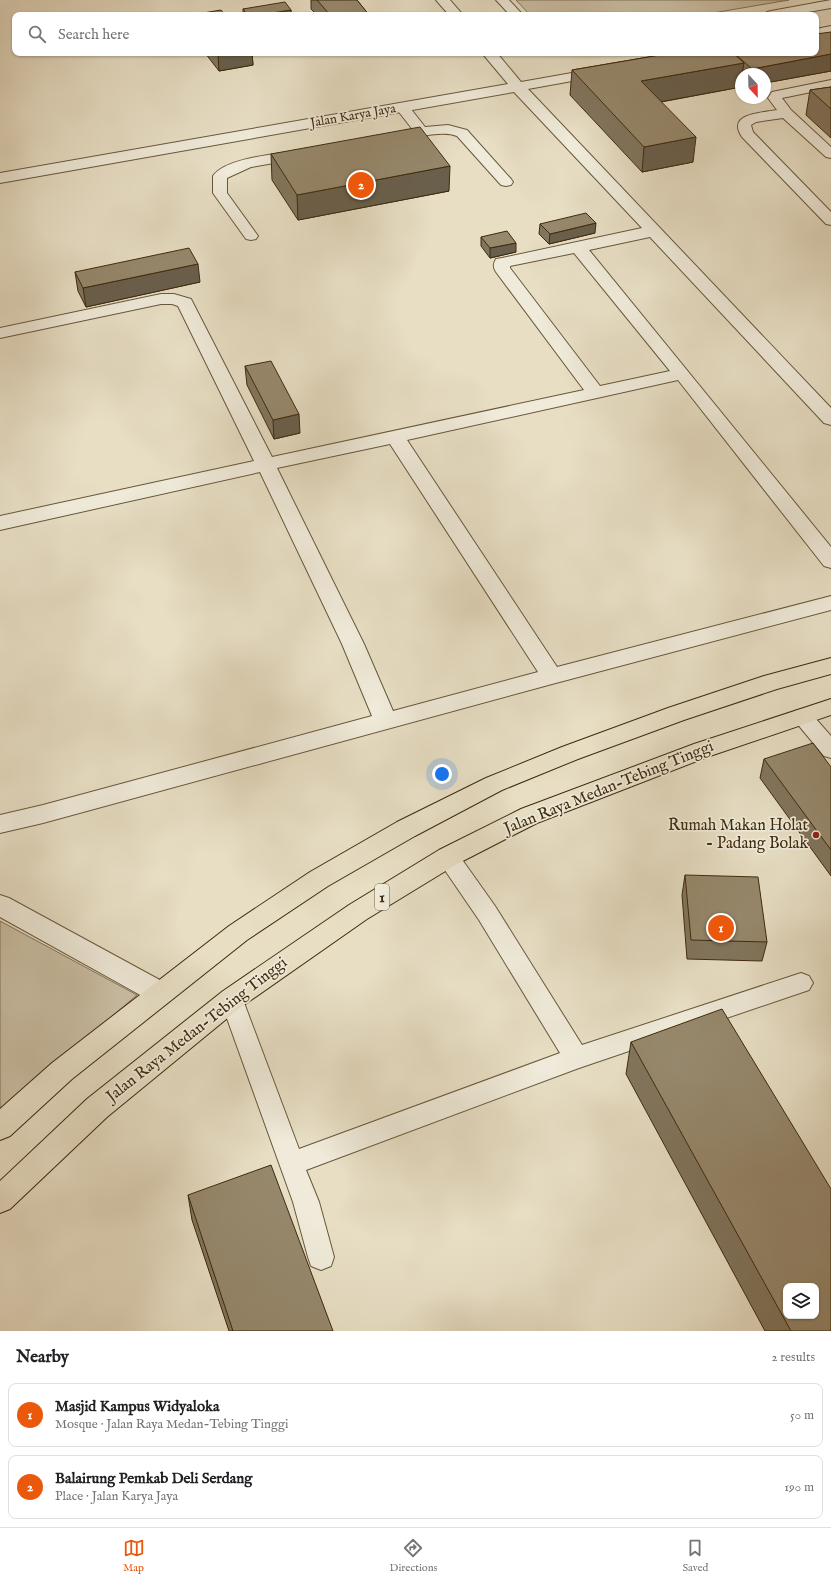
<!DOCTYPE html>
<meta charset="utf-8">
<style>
body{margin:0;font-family:"IM FELL English",serif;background:#f2f2f2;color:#202124}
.controls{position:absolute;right:12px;bottom:12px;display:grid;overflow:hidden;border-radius:8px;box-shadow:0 1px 3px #0004}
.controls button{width:36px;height:36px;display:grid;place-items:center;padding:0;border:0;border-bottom:1px solid #e0e0e0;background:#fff;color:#202124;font:20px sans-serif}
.compass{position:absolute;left:735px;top:68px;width:36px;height:36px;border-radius:50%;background:#fff;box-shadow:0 1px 3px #0004;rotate:158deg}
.you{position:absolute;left:442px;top:774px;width:14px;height:14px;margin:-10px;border:3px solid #fff;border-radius:50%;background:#1a73e8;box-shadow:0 0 0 6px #1a73e833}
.badge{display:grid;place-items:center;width:26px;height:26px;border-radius:50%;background:#ea580c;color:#fff;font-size:13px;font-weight:700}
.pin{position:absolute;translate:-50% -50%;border:2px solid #fff;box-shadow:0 1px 4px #0006}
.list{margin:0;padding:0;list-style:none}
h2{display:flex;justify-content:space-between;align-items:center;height:52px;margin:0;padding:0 16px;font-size:17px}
h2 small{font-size:13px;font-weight:400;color:#757577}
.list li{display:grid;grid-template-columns:26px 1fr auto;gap:12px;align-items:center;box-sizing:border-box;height:64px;margin:0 8px 8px;padding:0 8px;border:1px solid #e0e0e0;border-radius:8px}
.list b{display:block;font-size:15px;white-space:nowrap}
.list p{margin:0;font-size:13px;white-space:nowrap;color:#757577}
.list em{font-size:13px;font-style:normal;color:#757577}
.icon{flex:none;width:22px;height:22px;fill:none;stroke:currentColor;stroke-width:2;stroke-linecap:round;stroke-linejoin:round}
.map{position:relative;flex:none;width:831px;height:1331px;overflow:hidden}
.search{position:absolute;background:#fff;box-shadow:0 1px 3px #0004;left:12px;right:12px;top:12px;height:44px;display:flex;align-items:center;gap:10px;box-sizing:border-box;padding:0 14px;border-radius:8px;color:#757577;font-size:15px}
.sheet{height:196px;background:#fff}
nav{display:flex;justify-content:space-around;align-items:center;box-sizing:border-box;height:56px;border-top:1px solid #e0e0e0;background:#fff;font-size:11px;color:#757577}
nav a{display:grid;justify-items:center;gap:2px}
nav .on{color:#ea580c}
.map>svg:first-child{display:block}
.green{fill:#cabfa5;stroke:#847459}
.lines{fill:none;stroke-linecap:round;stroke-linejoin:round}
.service-casing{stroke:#68573b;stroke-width:2}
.minor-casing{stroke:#68573b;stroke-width:2}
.trunk-casing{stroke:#3e2a0d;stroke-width:2}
.service{fill:#efead9;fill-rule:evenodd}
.minor{fill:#efead9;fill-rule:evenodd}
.trunk{fill:#e7dec4;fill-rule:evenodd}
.wall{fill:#81755d;stroke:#3e2a0d}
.shaded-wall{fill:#695f4c;stroke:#3e2a0d}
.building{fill:#96886c;stroke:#3e2a0d;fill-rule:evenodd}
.poi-dot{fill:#8f2418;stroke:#efead9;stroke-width:1.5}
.labels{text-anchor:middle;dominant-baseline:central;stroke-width:3.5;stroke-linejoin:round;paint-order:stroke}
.far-street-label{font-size:13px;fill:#3e2a0d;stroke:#efead9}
.shield{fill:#efead9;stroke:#73644a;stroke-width:1}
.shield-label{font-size:15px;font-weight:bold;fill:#3e2a0d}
.street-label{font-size:16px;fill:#3e2a0d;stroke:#efead9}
.poi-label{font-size:16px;fill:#3e2a0d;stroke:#efead9;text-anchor:end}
</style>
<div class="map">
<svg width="831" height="1331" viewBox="0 0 831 1331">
<rect width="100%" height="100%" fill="#e7dec4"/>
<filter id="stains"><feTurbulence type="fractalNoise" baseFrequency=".005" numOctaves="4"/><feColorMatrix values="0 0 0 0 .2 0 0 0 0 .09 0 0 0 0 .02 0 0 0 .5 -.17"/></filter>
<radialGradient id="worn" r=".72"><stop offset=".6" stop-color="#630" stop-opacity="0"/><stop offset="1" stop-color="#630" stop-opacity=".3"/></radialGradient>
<g class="green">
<polygon points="516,0 789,0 701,15 530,15"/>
<polygon points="0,921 137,995 40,1078 0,1115"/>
</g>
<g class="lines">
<defs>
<g id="service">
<polygon points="496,0 509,0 523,15 510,15"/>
<polygon points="831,0 831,8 791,15 765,15 767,12 771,11"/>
<path d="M831 80V88L782 98 791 110 831 147V158L826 157 783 118 756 122 751 125 753 132 831 212V225L826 224 742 137C726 113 762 113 777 110L768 98 772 92Z"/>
<path d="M402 103 407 104 425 127 448 125 467 130 511 179 513 182 511 185 506 186 501 185 457 136C441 130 415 138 398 141L393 140 391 137 393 134 413 130 395 107 397 104Z"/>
<path d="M298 151 303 152 305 155 303 158 251 167 227 178V193L258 236 256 239 251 240 246 239 213 193V176C225 158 277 154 298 151Z"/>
<polygon points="802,709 809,711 831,736 831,758 824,756 795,721 792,716 795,711"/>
<polygon points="448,848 456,851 495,906 582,1045 801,973 809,976 813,983 809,990 579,1068 306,1170 319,1202 334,1257 331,1266 321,1270 311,1266 308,1257 293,1202 220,999 224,992 232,989 240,992 299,1149 560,1053 479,920 440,863 437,857 440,851"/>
</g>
<g id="minor">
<polygon points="436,0 450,0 463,15 449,15"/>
<polygon points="831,26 831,34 816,37 816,29"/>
<path d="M482 53H497L521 82 600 68 605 69 607 72 605 75 600 76 528 89 831 408V425L824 423 650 237 589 250 831 547V568L824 566 678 380 407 440 557 667 831 596V610L552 684 43 823 0 833V815L43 805 372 716 342 644 260 472 0 530V516L254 461 178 306 172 304H161L0 338V328L161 294H174L191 299 272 457 584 390 496 272C493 267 493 264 496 259L502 258 642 228 514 92 0 183V173L508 84ZM574 253 670 371 600 386 510 268V266ZM390 444 538 672 393 711 364 644 277 468Z"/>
<polygon points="0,895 9,898 169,985 173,993 169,1001 160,1004 151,1001 0,917"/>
</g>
<g id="trunk">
<polygon points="831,658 831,674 777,689 684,720 578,759 502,790 415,836 328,886 247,940 72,1079 10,1136 0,1140 0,1109 52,1063 229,926 310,872 397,822 486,778 562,747 668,708 764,676"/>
<polygon points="831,699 831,715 710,756 537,823 457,864 367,919 241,1007 107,1117 10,1209 0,1213 0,1181 87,1099 223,991 349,905 439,850 521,809 694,744"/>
</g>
</defs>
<use href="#service" class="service-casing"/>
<use href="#minor" class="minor-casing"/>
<use href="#trunk" class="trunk-casing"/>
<use href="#service" class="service"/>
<use href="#minor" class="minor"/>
<use href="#trunk" class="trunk"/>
</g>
<g class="wall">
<polygon points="311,0 357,0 369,15 317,15 311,9"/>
<polygon points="243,9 291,10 291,15 243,15"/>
<polygon points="831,32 831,71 765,83 765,74 741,74 741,87 661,102 693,162 642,172 570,95 572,70 672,53 816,53"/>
<polygon points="205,53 252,53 253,65 219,71"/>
<polygon points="831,87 831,138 806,115 810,90"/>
<polygon points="271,154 449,191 298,220 272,180"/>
<polygon points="540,224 595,233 549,244 539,234"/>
<polygon points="481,237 516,252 490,258 481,246"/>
<polygon points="75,272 200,282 86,307 78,291"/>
<polygon points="245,366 300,433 274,439 247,385"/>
<polygon points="764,759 831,767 831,876 760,778"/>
<polygon points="685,875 767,942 762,961 687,959 682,895"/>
<polygon points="631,1042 831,1331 765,1331 626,1074"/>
<polygon points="188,1195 333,1331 229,1331 192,1220"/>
</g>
<g class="shaded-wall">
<polygon points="291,10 291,15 259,15"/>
<polygon points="223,53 252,53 253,65 219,71 218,54"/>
<polygon points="831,54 831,71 765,83 765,74 751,74 752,69"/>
<polygon points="744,63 742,74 741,74 741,87 638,106 641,81"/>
<polygon points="696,137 693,162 642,172 644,147"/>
<polygon points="450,166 449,191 298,220 297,195"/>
<polygon points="596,223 595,233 549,244 550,234"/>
<polygon points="516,243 516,252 490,258 490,248"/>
<polygon points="198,264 200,282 86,307 83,288"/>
<polygon points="299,414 300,433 274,439 273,420"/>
</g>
<g class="building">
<polygon points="317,0 357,0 369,15 330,15"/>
<polygon points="285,2 291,10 259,15 247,15 243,9"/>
<polygon points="221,10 225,15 191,15"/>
<polygon points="831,32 831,54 752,69 734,53 816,53 816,34"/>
<polygon points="672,53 733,53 744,63 641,81 696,137 644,147 572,70"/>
<polygon points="831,87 831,109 810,90"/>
<polygon points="420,127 450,166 297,195 271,154"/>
<polygon points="586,213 596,223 550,234 540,224"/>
<polygon points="507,231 516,243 490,248 481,237"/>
<polygon points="189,248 198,264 83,288 75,272"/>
<polygon points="271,361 299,414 273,420 245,366"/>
<polygon points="813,743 831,767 831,850 764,759"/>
<polygon points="685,875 758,877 767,942 691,940"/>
<path d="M722 1009 831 1189V1331H791L631 1042ZM786 1286H816V1316H786Z"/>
<polygon points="271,1165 333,1331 233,1331 188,1195"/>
</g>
<circle class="poi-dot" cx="816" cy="835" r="4"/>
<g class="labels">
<g class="far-street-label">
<text transform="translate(353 116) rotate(-10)">Jalan Karya Jaya</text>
</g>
<rect class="shield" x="375" y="884" width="14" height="26" rx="3"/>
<g class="shield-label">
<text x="382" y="897">1</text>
</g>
<g class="street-label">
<text transform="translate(609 788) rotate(-22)">Jalan Raya Medan-Tebing Tinggi</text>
<text transform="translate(197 1030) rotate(-38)">Jalan Raya Medan-Tebing Tinggi</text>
</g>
<g class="poi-label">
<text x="808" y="826">Rumah Makan Holat<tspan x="808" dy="18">- Padang Bolak</tspan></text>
</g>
</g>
<rect width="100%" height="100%" filter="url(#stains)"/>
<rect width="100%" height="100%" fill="url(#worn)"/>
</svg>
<div class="controls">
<button><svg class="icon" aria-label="layers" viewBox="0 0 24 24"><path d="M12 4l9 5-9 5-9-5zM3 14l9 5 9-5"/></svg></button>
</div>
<svg class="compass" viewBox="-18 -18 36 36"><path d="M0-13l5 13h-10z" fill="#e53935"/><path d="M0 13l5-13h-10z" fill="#757577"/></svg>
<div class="you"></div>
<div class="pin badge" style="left:721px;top:928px">1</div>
<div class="pin badge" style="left:361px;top:185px">2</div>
<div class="search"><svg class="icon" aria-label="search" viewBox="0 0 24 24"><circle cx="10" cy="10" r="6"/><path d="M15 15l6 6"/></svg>Search here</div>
</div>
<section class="sheet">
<h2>Nearby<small>2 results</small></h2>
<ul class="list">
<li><span class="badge">1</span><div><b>Masjid Kampus Widyaloka</b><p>Mosque · Jalan Raya Medan-Tebing Tinggi</p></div><em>50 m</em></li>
<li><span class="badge">2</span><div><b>Balairung Pemkab Deli Serdang</b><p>Place · Jalan Karya Jaya</p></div><em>190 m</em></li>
</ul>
</section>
<nav>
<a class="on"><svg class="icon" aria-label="map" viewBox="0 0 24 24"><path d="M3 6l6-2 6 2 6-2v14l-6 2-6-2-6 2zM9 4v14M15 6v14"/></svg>Map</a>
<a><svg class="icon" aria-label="directions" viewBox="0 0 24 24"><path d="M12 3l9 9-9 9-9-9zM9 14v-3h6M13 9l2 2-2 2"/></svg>Directions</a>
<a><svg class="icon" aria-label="saved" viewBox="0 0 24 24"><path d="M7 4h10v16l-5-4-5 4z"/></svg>Saved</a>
</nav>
